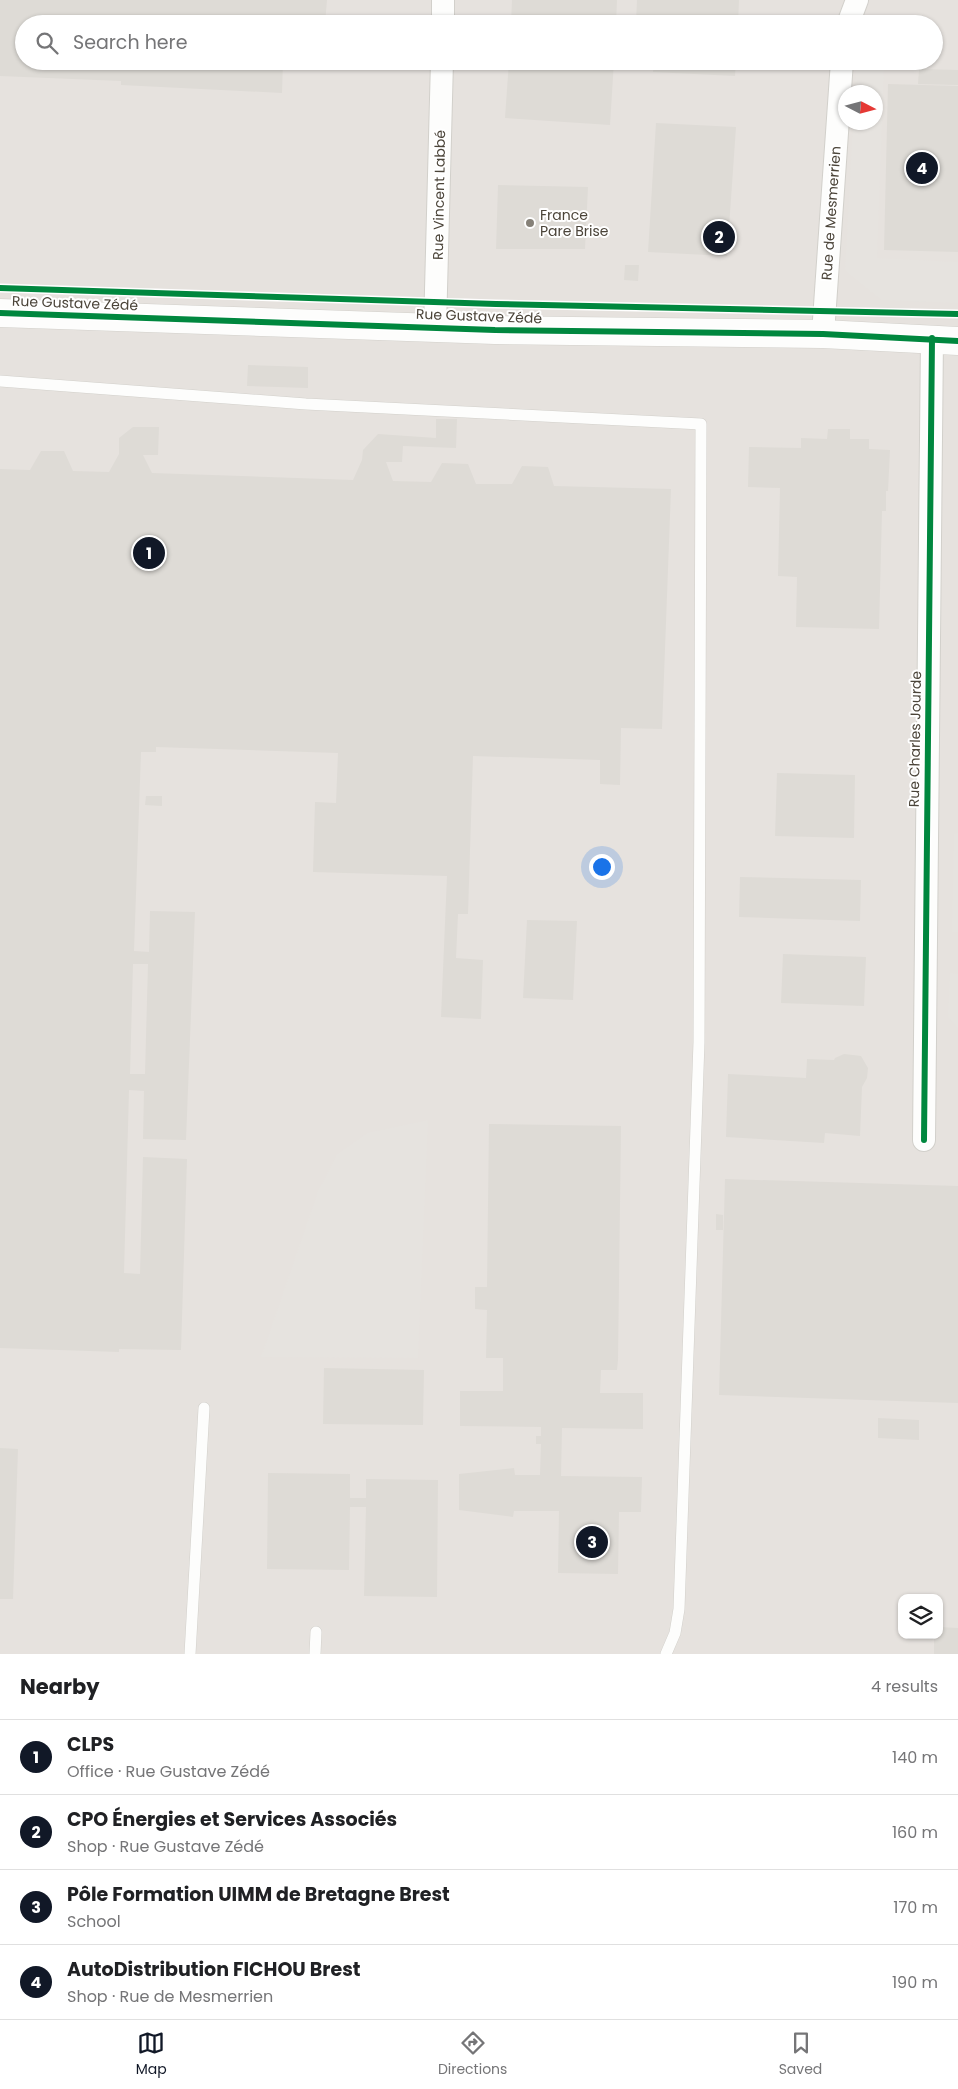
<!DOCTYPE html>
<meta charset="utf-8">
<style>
body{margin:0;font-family:Poppins,sans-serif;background:#f6f6f6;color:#202124}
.controls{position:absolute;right:15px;bottom:15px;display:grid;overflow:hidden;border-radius:10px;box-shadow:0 1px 4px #0004}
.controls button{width:45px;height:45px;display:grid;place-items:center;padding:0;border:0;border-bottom:1px solid #e0e0e0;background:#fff;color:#202124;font:25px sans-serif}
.compass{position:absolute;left:838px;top:85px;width:45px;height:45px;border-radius:50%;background:#fff;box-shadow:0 1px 4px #0004;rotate:96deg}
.you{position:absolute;left:601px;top:866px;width:18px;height:18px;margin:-12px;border:4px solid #fff;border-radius:50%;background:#1a73e8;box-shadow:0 0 0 8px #1a73e833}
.badge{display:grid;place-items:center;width:32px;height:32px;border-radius:50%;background:#111827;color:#fff;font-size:16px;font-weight:700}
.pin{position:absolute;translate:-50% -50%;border:2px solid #fff;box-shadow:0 1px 5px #0006}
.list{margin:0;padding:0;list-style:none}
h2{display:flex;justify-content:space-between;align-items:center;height:65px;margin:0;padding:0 20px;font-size:21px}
h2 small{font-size:16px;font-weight:400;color:#757577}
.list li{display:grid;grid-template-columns:32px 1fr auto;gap:15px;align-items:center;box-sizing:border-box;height:75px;padding:0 20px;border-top:1px solid #e0e0e0}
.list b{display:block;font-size:19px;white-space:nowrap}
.list p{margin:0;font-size:16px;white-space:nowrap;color:#757577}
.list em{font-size:16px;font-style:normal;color:#757577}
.icon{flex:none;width:28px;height:28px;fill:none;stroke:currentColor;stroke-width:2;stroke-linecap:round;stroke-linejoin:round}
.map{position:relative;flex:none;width:958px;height:1654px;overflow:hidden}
.search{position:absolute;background:#fff;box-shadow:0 1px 4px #0004;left:15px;right:15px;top:15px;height:55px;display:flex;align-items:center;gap:12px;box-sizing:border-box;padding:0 18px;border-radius:28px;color:#757577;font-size:19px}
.sheet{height:365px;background:#fff}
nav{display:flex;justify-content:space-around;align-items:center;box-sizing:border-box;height:70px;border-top:1px solid #e0e0e0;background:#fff;font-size:14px;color:#757577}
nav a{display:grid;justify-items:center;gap:2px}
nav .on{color:#111827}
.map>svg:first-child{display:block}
.industrial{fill:#e6e2de;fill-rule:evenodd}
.parking{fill:#e6e3df}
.building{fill:#dedbd6;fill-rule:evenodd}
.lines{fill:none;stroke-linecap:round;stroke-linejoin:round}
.service-casing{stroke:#d2d0cb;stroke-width:12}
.minor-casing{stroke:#d2d0cb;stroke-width:24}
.tertiary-casing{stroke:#d2d0cb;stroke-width:29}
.service{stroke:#fdfdfc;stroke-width:11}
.minor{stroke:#fdfdfc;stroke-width:22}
.tertiary{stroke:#fdfdfc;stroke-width:28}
.cycleway-casing{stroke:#fff;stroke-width:9}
.cycleway{stroke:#00873e;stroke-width:6}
.poi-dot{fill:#868178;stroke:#fff;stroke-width:2}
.labels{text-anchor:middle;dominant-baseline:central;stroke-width:4;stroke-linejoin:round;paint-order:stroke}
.street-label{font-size:14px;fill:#4b4439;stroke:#fff}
.poi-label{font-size:14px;fill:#4b4439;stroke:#fff;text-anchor:start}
</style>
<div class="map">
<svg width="958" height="1654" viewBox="0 0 958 1654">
<rect width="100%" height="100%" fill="#f4f2ee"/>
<path class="industrial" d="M0 0H958V1654H0ZM24 24H934V61H24ZM846 92H876V122H846ZM902 1598H939V1635H902Z"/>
<g class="parking">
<polygon points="856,65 884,67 877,258 958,262 958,303 881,300 845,271 853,123 876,122 876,92 855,92"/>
<polygon points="958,833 958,932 952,932 954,834"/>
<polygon points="950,973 958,974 958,1028 948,1017"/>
<polygon points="428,1120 418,1358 261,1357 318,1191 337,1154 367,1133"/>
</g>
<g class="building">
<polygon points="0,0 327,0 325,24 24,24 24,61 283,61 282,93 121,85 121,81 0,76"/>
<polygon points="512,0 617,0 616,24 511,24"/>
<polygon points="637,0 739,0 738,24 636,23"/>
<polygon points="509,61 614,61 610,125 505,118"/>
<polygon points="654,61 736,61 735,76 653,72"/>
<polygon points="919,69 958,70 958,85 918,84"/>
<polygon points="888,84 958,86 958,252 884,250"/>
<polygon points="656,123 736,127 727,256 648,252"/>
<polygon points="498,185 588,187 585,249 496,249"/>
<polygon points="625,265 639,265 638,281 624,280"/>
<polygon points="248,365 308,367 308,388 247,386"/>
<path d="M436 419H457L456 448 403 446 402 462H386L393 481 431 482 442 463 468 464 476 484H512L522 466 548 467 554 486 671 489 662 729 621 728 620 785 600 784V760L473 756 468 914H458L456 958 483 960 481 1019 441 1017 447 876 313 872 315 802 336 803 338 753 156 747V752H141L134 951 149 952 150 911 195 912 186 1140 143 1139 144 1091 129 1090 124 1273 140 1274 143 1157 187 1159 181 1350 119 1349V1352L0 1348V469L30 470 41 451H64L73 471 109 472 119 454V438L133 427H159L158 455H143L152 473 353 480 362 460 363 450 378 434 436 438ZM133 964H148L145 1074H130Z"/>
<polygon points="828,429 850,429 850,439 869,439 869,449 890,450 888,491 886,491 886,511 882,511 879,629 796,627 797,577 778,576 780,488 748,487 749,447 801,448 801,438 827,439"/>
<polygon points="777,773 855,775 854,838 775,836"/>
<polygon points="146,796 162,796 162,806 145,805"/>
<polygon points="740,877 861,880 860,921 739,917"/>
<polygon points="527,920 577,921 573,1000 523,998"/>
<polygon points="783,954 866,957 864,1006 781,1003"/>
<polygon points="844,1054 861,1056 868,1068 867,1078 862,1087 860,1136 825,1133 824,1143 726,1137 728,1074 806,1078 807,1059 834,1060 835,1058"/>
<polygon points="489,1124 621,1126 618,1360 617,1370 601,1370 600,1393 643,1393 643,1429 562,1428 561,1476 642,1477 641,1512 619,1512 618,1574 558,1573 559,1511 514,1511 513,1517 459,1510 459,1474 514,1468 515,1475 540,1475 541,1444 536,1444 536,1436 541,1436 541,1427 460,1426 460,1391 503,1391 503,1358 486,1358 487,1310 475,1309 475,1287 487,1287"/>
<polygon points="725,1179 958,1186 958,1403 719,1395"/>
<polygon points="716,1214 723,1215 723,1230 716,1230"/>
<polygon points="324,1368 424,1370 423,1425 323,1424"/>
<polygon points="878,1418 919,1420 919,1440 878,1438"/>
<polygon points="0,1448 18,1449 13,1599 0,1599"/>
<polygon points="268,1473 350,1474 350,1498 366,1498 366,1479 438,1480 437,1597 364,1596 366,1507 350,1507 349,1570 267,1569"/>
<polygon points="939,1627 958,1628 958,1654 934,1654 934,1635 939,1635"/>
</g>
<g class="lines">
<defs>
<g id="service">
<polyline points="0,381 306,404 701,424 699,1042 679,1609 675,1633 666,1654"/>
<polyline points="190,1654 204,1408"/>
<polyline points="315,1654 316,1632"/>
</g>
<g id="minor">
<polyline points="443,24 443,0"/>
<polyline points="848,24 857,0"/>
<polyline points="435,328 442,61"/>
<polyline points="823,334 842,61"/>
<polyline points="924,1140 932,338"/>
</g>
<polyline id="tertiary" points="0,313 495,330 823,334 958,341"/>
</defs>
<use href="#service" class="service-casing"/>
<use href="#minor" class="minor-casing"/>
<use href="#tertiary" class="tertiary-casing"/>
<use href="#service" class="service"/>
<use href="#minor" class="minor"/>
<use href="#tertiary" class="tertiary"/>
<defs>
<g id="cycleway">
<polyline points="0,288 496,304 958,314"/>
<polyline points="0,313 495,330 823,334 958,341"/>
<polyline points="924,1140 932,338"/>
</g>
</defs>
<use href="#cycleway" class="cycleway-casing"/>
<use href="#cycleway" class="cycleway"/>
</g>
<circle class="poi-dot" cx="530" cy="223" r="5"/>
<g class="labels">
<g class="street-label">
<text transform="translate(439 195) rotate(-89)">Rue Vincent Labbé</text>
<text transform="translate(831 213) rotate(-86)">Rue de Mesmerrien</text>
<text transform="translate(75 303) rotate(2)">Rue Gustave Zédé</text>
<text transform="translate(479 316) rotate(2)">Rue Gustave Zédé</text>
<text transform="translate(915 739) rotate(-89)">Rue Charles Jourde</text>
</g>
<g class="poi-label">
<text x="540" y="215">France<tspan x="540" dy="16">Pare Brise</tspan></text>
</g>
</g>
</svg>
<div class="controls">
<button><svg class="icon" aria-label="layers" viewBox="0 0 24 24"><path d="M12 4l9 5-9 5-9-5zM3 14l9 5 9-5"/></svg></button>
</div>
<svg class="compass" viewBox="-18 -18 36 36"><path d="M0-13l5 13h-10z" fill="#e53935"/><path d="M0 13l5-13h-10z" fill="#757577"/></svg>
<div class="you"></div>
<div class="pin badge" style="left:149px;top:553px">1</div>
<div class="pin badge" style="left:719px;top:237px">2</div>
<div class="pin badge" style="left:592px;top:1542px">3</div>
<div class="pin badge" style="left:922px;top:168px">4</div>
<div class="search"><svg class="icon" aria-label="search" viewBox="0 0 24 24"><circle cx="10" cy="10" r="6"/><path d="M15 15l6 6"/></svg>Search here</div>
</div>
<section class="sheet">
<h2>Nearby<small>4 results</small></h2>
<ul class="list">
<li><span class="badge">1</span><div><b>CLPS</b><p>Office · Rue Gustave Zédé</p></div><em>140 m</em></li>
<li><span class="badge">2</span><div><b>CPO Énergies et Services Associés</b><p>Shop · Rue Gustave Zédé</p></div><em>160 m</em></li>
<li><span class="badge">3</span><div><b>Pôle Formation UIMM de Bretagne Brest</b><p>School</p></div><em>170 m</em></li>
<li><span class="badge">4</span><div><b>AutoDistribution FICHOU Brest</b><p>Shop · Rue de Mesmerrien</p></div><em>190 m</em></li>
</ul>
</section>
<nav>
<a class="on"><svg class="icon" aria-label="map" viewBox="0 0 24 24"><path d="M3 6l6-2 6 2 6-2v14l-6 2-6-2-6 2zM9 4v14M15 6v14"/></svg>Map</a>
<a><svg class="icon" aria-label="directions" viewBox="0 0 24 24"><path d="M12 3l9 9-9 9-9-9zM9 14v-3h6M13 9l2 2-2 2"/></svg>Directions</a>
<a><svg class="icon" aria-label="saved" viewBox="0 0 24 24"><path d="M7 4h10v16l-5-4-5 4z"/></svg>Saved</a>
</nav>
